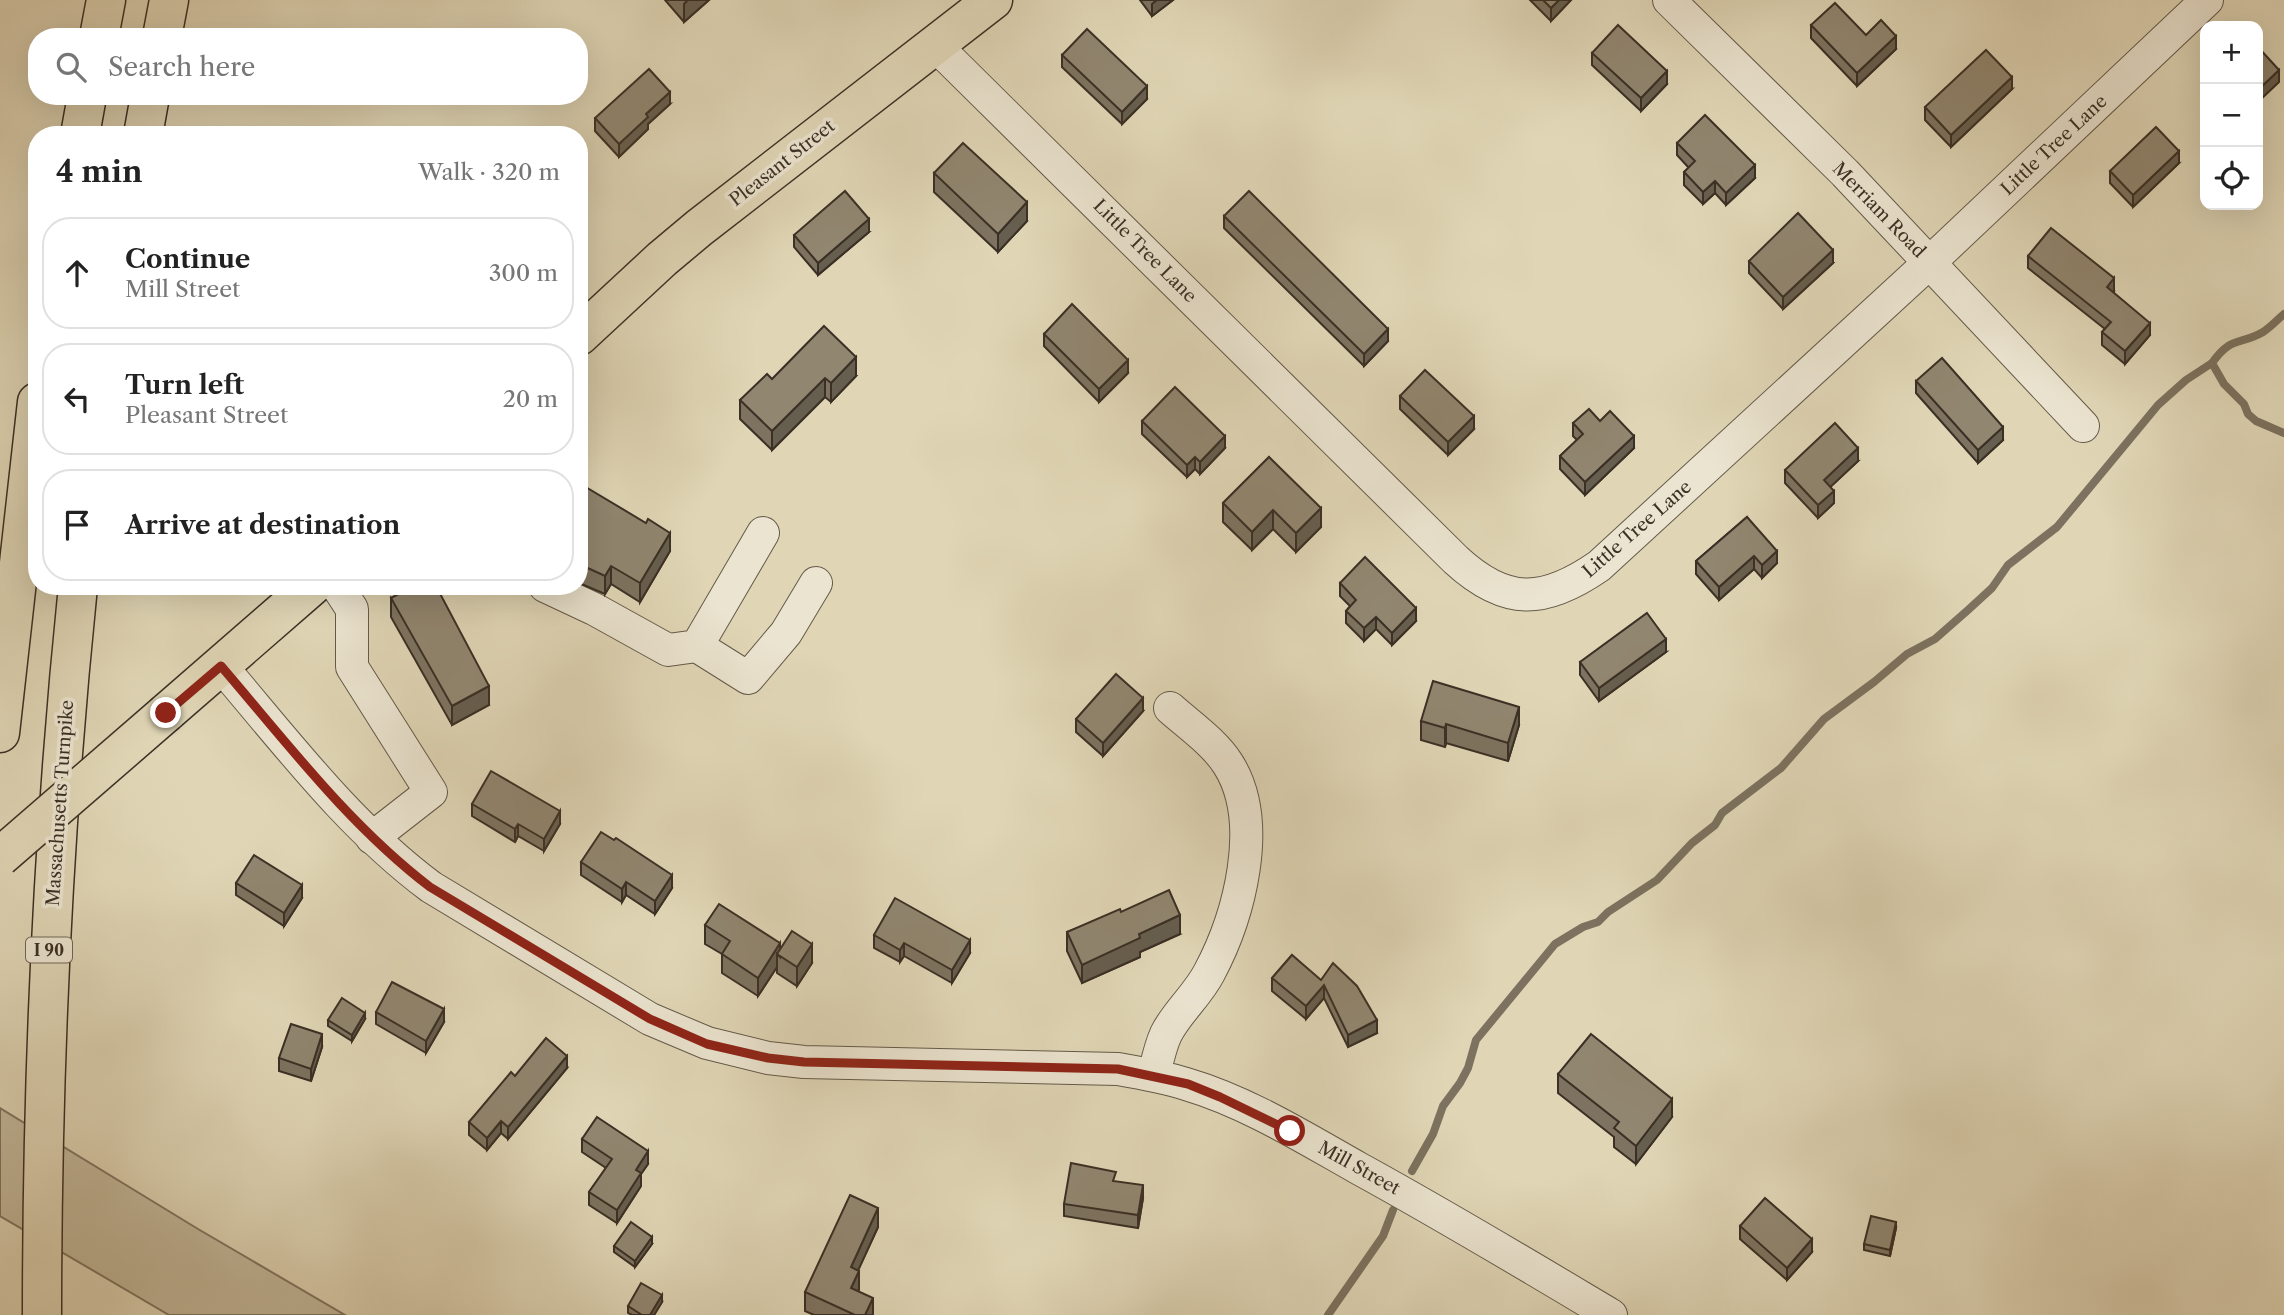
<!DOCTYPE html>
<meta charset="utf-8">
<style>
body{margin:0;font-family:"Libre Caslon Text",serif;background:#f6f6f6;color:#222}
.controls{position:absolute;right:21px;top:21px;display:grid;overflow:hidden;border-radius:14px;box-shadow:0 7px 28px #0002}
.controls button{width:63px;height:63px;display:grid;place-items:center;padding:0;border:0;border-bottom:2px solid #e0e0e0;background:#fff;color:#222;font:35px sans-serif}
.stop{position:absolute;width:21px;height:21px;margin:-16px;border:5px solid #8f2418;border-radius:50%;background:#fff}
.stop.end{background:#8f2418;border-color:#fff;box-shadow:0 2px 7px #0008}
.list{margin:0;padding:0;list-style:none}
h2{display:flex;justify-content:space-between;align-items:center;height:91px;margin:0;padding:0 28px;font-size:30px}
h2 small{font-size:23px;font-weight:400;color:#767676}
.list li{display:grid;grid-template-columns:46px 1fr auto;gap:21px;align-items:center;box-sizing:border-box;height:112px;margin:0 14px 14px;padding:0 14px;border:2px solid #e0e0e0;border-radius:28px}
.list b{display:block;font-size:26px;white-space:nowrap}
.list p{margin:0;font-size:23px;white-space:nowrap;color:#767676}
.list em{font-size:23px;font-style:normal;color:#767676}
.icon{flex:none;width:38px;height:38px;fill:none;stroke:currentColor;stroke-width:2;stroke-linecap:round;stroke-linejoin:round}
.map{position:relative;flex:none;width:2284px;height:1315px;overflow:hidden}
.search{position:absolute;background:#fff;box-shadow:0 7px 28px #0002;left:28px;top:28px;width:560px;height:77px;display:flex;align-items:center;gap:18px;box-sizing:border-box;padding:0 24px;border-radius:28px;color:#767676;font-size:26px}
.panel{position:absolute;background:#fff;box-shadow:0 7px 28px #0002;left:28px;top:126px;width:560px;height:469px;border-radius:28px}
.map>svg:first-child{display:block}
.green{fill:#c4ba9d;stroke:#807561;stroke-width:2}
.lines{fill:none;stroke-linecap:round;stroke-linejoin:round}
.stream{stroke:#7c725f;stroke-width:8}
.minor-casing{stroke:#645a49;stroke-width:34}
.major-casing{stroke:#3b3025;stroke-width:41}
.highway-casing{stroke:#3b3025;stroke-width:41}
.minor{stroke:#ebe4d0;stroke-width:32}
.major{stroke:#e0d6b6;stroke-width:38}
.highway{stroke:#e0d6b6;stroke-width:38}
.major-bridge-casing{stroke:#3b3025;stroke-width:41;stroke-linecap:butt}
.major-bridge{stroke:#e0d6b6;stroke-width:38}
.wall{fill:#7d7360;stroke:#3b3025;stroke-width:2}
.shaded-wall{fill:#665e4e;stroke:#3b3025;stroke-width:2}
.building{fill:#918670;stroke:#3b3025;stroke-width:2}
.route{stroke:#8f2418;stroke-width:9}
.labels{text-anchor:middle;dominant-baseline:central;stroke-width:7;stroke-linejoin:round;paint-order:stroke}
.shield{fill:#ebe4d0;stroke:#706658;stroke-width:2}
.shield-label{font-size:16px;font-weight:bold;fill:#3b3025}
.street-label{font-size:18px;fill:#3b3025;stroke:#ebe4d0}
</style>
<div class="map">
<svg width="2284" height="1315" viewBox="0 0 2284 1315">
<rect width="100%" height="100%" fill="#e0d6b6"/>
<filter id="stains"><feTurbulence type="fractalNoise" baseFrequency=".00286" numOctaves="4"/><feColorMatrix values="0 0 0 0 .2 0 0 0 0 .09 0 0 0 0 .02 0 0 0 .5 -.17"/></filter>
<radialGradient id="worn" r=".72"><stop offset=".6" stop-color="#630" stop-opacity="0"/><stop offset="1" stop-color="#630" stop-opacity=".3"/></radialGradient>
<polygon class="green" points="0,1108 198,1229 345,1315 169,1315 0,1216"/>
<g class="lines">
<g class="stream">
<path d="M2284 314C2277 320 2271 327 2263 332 2239 346 2232 335 2212 363L2224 384 2244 404 2248 414 2256 421 2284 433"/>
<polyline points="1412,1171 1433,1134 1443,1106 1460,1083 1468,1068 1476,1040 1555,944 1583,927 1598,922 1608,912 1657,880 1692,843 1715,825 1722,813 1781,768 1824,719 1874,682 1907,654 1935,639 1968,610 1992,588 2008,565 2057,527 2158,405 2186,380 2212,363"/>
<polyline points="1328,1315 1383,1236 1393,1210"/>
</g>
<defs>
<g id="minor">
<polyline points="1669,0 1845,173 2083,426"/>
<path d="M935 45 1456 560C1506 606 1544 604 1599 566L1930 262 2207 0"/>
<polyline points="337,586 352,609 352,667 431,792 372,838"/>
<polyline points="545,586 594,609 668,650 697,646 763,533"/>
<polyline points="697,646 748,678 786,633 816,583"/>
<path d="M221 666C287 743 349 826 431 887L650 1019 707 1043 768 1058 804 1062 1118 1069C1141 1073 1164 1077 1186 1084 1247 1102 1303 1137 1358 1168 1444 1215 1527 1265 1611 1315"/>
<path d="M1154 1075C1157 1062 1160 1047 1166 1034 1177 1012 1197 996 1209 973 1239 917 1265 822 1228 764 1214 742 1189 725 1170 708"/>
</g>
<g id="major">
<polyline points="579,336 662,259 699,228 993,0"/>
<polyline points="166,713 312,586"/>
</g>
<g id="highway">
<polyline points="99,37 106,0"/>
<polyline points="162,37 169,0"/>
<polyline points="80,135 87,96"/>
<polyline points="143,135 150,96"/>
<polyline points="0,733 37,402"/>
<path d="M42 1315C42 1071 53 829 78 586"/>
</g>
</defs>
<use href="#minor" class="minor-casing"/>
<use href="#major" class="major-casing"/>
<use href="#highway" class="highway-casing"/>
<use href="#minor" class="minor"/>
<use href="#major" class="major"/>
<use href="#highway" class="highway"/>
<defs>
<polyline id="major-bridge" points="0,857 166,713"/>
</defs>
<use href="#major-bridge" class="major-bridge-casing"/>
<use href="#major-bridge" class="major-bridge"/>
</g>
<g class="wall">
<polygon points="665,0 709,0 684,22"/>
<polygon points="1140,0 1173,0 1152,16"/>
<polygon points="1530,0 1571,0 1551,21"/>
<polygon points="1811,25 1866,35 1896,49 1857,86 1811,38"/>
<polygon points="1592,53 1667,84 1641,111 1592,65"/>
<polygon points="1062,55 1147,99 1122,124 1062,67"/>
<polygon points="2012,89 1951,147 1925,120 1925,107"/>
<polygon points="2205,99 2205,115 2203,113 2203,100"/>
<polygon points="670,104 648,124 648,129 619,157 595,131 595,118"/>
<polygon points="1677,143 1755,178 1726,205 1715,193 1703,204 1684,185 1684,172 1689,168 1677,155"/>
<polygon points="2179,163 2133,207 2110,183 2110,171"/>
<polygon points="934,173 1027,221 998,252 934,192"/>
<polygon points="1224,216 1388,341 1364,366 1224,228"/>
<polygon points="869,232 818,275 794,247 794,235"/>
<polygon points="2028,256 2114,291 2113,292 2150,335 2125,364 2102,345 2102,332 2105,329 2028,268"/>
<polygon points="1749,261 1833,263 1783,309 1749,273"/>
<polygon points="1044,334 1128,373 1099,402 1044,346"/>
<polygon points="856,376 831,402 825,397 772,450 740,419 740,400 772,379"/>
<polygon points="1916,381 2003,440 1978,463 1916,393"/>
<polygon points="1400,396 1474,429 1448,455 1400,409"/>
<polygon points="1142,421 1225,448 1200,474 1195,469 1187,477 1142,434"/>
<polygon points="1600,421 1634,448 1585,495 1560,469 1560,456 1577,440 1573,436 1573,423"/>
<polygon points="1269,457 1321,527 1296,552 1273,529 1252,550 1223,522 1223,503"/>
<polygon points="1858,461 1830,487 1834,503 1818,518 1785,483 1785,470"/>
<polygon points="579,483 670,551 640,602 611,584 605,594 579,583"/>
<polygon points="1747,517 1777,563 1762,578 1754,569 1719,600 1696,574 1696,561"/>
<polygon points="1340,583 1416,621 1392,645 1376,629 1364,641 1346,623 1346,611 1350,606 1340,596"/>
<polygon points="391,598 489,705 452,725 391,617"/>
<polygon points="1666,652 1599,701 1580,675 1580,662"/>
<polygon points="1143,711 1103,756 1076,732 1076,719"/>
<polygon points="1421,721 1519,725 1508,761 1446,743 1445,747 1421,740"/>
<polygon points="472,804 560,824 544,851 518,836 515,842 472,816"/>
<polygon points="581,862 672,888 655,914 626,895 622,902 581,875"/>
<polygon points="236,883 302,898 284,926 236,895"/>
<polygon points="1121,912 1180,934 1140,952 1140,957 1082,983 1067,951 1067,932"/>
<polygon points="705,925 780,949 812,963 797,986 777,973 777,967 758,996 722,973 722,954 705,944"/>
<polygon points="874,935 970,953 952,983 904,956 900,962 874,948"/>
<polygon points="1292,955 1377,1033 1348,1047 1324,998 1306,1019 1272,991 1272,978"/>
<polygon points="376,1012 444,1022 426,1053 376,1024"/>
<polygon points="365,1019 352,1041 328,1026 328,1020"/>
<polygon points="322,1047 311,1081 279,1071 279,1058"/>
<polygon points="567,1068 508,1139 501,1133 487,1150 469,1135 469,1122 515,1076"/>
<polygon points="1558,1074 1672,1117 1636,1164 1614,1147 1614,1137 1558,1093"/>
<polygon points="582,1139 648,1164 641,1174 641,1186 617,1223 589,1205 589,1192 606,1168 582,1152"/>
<polygon points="1143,1198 1138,1228 1064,1216 1064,1204"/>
<polygon points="1740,1226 1812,1252 1787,1280 1740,1239"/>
<polygon points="878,1227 858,1270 859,1289 858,1292 873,1315 814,1315 805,1311 805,1292"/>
<polygon points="1896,1228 1890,1256 1864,1250 1864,1244"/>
<polygon points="652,1244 635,1267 614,1252 614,1246"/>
<polygon points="662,1302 654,1315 632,1315 628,1313 628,1306"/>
</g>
<g class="shaded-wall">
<polygon points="688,0 709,0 684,22 684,4"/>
<polygon points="1157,0 1173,0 1152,16 1152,4"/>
<polygon points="1559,0 1571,0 1551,21 1551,8"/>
<polygon points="1896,36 1896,49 1857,86 1857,73"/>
<polygon points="2279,70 2279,82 2258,102 2258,90"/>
<polygon points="1667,71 1667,84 1641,111 1641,98"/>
<polygon points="2012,77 2012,89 1951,147 1951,135"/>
<polygon points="1147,86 1147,99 1122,124 1122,112"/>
<polygon points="670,92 670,104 648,124 648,129 619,157 619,144 646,114"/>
<polygon points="2179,151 2179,163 2133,207 2133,195"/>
<polygon points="1755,165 1755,178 1726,205 1726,193"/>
<polygon points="586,179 586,192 579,198 579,185"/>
<polygon points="1715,181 1715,193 1703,204 1703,192"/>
<polygon points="1027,202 1027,221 998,252 998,234"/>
<polygon points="869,219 869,232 818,275 818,263"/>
<polygon points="1833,250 1833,263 1783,309 1783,297"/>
<polygon points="2114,278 2114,291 2107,299 2107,287"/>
<polygon points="2150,323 2150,335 2125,364 2125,351"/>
<polygon points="1388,329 1388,341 1364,366 1364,354"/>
<polygon points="856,357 856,376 831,402 831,383"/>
<polygon points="1128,360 1128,373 1099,402 1099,389"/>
<polygon points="825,378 825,397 772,450 772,431"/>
<polygon points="1474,416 1474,429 1448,455 1448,442"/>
<polygon points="2003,427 2003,440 1978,463 1978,450"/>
<polygon points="1225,436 1225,448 1200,474 1200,462"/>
<polygon points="1634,436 1634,448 1585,495 1585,482"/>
<polygon points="1858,448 1858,461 1824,493 1824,480"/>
<polygon points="1195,457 1195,469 1187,477 1187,465"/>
<polygon points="1834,491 1834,503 1818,518 1818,505"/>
<polygon points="1321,508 1321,527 1296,552 1296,533"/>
<polygon points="1273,510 1273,529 1252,550 1252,532"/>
<polygon points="670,533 670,551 640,602 640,583"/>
<polygon points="1777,551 1777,563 1762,578 1762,565"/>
<polygon points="1754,556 1754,569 1719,600 1719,587"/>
<polygon points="611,566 611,584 605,594 605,576"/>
<polygon points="1416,608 1416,621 1392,645 1392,633"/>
<polygon points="1376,617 1376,629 1364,641 1364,628"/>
<polygon points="1666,639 1666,652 1599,701 1599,688"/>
<polygon points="489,686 489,705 452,725 452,706"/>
<polygon points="1143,698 1143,711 1103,756 1103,743"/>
<polygon points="1519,707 1519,725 1508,761 1508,743"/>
<polygon points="1446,724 1446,743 1445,747 1445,728"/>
<polygon points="560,811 560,824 544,851 544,839"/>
<polygon points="518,824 518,836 515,842 515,829"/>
<polygon points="672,875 672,888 655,914 655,901"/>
<polygon points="626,882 626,895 622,902 622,889"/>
<polygon points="302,885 302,898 284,926 284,913"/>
<polygon points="1180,915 1180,934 1140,952 1140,957 1082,983 1082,965 1139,934"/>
<polygon points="970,940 970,953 952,983 952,970"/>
<polygon points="780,943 780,957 777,954 777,967 758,996 758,978"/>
<polygon points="904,943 904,956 900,962 900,950"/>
<polygon points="812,944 812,963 797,986 797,967"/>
<polygon points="1324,985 1324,998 1306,1019 1306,1006"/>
<polygon points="444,1009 444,1022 426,1053 426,1041"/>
<polygon points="365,1013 365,1019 352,1041 352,1035"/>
<polygon points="1377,1020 1377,1033 1348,1047 1348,1035"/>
<polygon points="322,1034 322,1047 311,1081 311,1069"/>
<polygon points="567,1056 567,1068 508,1139 508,1127"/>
<polygon points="1672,1099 1672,1117 1636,1164 1636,1146"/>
<polygon points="501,1121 501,1133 487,1150 487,1138"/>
<polygon points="648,1151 648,1164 641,1174 641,1186 617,1223 617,1210 636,1170"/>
<polygon points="1143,1185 1143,1198 1138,1228 1138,1215"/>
<polygon points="878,1208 878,1227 851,1286 851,1267"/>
<polygon points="1896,1222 1896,1228 1890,1256 1890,1250"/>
<polygon points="652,1237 652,1244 635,1267 635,1261"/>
<polygon points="1812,1239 1812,1252 1787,1280 1787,1268"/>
<polygon points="859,1271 859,1289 851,1307 851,1288"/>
<polygon points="662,1295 662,1302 654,1315 650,1315"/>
<polygon points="873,1298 873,1315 865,1315"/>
</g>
<g class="building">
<polygon points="1543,0 1559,0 1551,8"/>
<polygon points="1835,3 1866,35 1881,20 1896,36 1857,73 1811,25"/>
<polygon points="1618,25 1667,71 1641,98 1592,53"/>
<polygon points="1087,29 1147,86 1122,112 1062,55"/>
<polygon points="2258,47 2279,70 2258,90"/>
<polygon points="1986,50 2012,77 1951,135 1925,107"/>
<polygon points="649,69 670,92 646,114 648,117 619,144 595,118"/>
<polygon points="1705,115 1755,165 1726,193 1715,181 1703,192 1684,172 1695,161 1677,143"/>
<polygon points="2156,127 2179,151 2133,195 2110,171"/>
<polygon points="963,143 1027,202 998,234 934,173"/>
<polygon points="579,172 586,179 579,185"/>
<polygon points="845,191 869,219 818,263 794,235"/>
<polygon points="1249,191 1388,329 1364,354 1224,216"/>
<polygon points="1798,213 1833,250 1783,297 1749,261"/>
<polygon points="2051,228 2114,278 2107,287 2150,323 2125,351 2102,332 2111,322 2028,256"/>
<polygon points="1072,304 1128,360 1099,389 1044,334"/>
<polygon points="824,326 856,357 831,383 825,378 772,431 740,400 767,374 772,379"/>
<polygon points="1942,358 2003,427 1978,450 1916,381"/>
<polygon points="1425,370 1474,416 1448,442 1400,396"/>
<polygon points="1175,387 1225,436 1200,462 1195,457 1187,465 1142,421"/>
<polygon points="1589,409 1600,421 1610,411 1634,436 1585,482 1560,456 1583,434 1573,423"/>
<polygon points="1835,423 1858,448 1824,480 1834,491 1818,505 1785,470"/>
<polygon points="1269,457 1321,508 1296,533 1273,510 1252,532 1223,503"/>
<polygon points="579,483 646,523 648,519 670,533 640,583 611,566 605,576 579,564"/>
<polygon points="1747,517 1777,551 1762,565 1754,556 1719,587 1696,561"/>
<polygon points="1365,557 1416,608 1392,633 1376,617 1364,628 1346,611 1356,600 1340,583"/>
<polygon points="413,586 436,586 489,686 452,706 391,598"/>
<polygon points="1647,613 1666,639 1599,688 1580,662"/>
<polygon points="1116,674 1143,698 1103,743 1076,719"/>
<polygon points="1433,681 1519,707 1508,743 1446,724 1445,728 1421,721"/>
<polygon points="491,771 560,811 544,839 518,824 515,829 472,804"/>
<polygon points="601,832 614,840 616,838 672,875 655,901 626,882 622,889 581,862"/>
<polygon points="254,855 302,885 284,913 236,883"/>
<polygon points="1169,890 1180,915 1139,934 1140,938 1082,965 1067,932 1120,909 1121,912"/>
<polygon points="895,898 970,940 952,970 904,943 900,950 874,935"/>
<polygon points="719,904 780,943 758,978 722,954 730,941 705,925"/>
<polygon points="792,931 812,944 797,967 777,954"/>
<polygon points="1292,955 1321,980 1333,963 1357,986 1377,1020 1348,1035 1324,985 1306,1006 1272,978"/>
<polygon points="392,982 444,1009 426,1041 376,1012"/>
<polygon points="342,998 365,1013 352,1035 328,1020"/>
<polygon points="291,1024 322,1034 311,1069 279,1058"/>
<polygon points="1591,1034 1672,1099 1636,1146 1614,1128 1619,1122 1558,1074"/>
<polygon points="546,1038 567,1056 508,1127 501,1121 487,1138 469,1122 511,1072 515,1076"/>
<polygon points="597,1117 648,1151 636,1170 641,1173 617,1210 589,1192 612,1159 582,1139"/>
<polygon points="1071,1163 1116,1172 1113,1181 1143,1185 1138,1215 1064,1204"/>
<polygon points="850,1195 878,1208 851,1267 859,1271 851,1288 873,1298 865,1315 855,1315 805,1292"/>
<polygon points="1765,1198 1812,1239 1787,1268 1740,1226"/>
<polygon points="1871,1216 1896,1222 1890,1250 1864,1244"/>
<polygon points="631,1222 652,1237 635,1261 614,1246"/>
<polygon points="641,1283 662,1295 650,1315 642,1315 628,1306"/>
</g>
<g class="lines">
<path class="route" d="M166 713 221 666C287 743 349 825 430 887L650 1019 707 1044 768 1058 804 1062 1118 1069 1188 1084 1220 1097 1290 1131"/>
</g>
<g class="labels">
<rect class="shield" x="26" y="937.5" width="46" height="25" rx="5"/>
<g class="shield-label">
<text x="49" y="950">I 90</text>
</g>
<g class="street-label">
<text transform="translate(2054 145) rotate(-43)">Little Tree Lane</text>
<text transform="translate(782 163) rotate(-38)">Pleasant Street</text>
<text transform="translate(1879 210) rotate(46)">Merriam Road</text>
<text transform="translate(1145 251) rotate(45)">Little Tree Lane</text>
<text transform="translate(1637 529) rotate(-41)">Little Tree Lane</text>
<text transform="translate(60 803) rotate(-86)">Massachusetts Turnpike</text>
<text transform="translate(1359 1168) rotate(29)">Mill Street</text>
</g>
</g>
<rect width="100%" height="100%" filter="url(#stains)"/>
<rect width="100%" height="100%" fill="url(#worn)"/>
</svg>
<div class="controls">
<button>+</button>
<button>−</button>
<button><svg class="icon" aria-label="locate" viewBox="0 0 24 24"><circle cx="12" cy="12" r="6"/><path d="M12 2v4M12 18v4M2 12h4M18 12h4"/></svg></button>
</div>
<div class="stop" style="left:1290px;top:1131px"></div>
<div class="stop end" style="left:166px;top:713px"></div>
<div class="search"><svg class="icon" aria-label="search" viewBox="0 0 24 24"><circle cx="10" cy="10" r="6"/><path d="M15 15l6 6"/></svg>Search here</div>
<section class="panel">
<h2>4 min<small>Walk · 320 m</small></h2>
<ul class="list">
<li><svg class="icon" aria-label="ahead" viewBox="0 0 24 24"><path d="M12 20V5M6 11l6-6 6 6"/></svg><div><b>Continue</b><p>Mill Street</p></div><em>300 m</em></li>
<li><svg class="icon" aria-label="left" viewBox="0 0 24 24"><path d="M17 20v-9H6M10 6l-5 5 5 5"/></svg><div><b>Turn left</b><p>Pleasant Street</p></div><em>20 m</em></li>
<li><svg class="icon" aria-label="arrive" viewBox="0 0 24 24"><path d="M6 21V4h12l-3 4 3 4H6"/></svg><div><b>Arrive at destination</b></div></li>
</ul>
</section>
</div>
